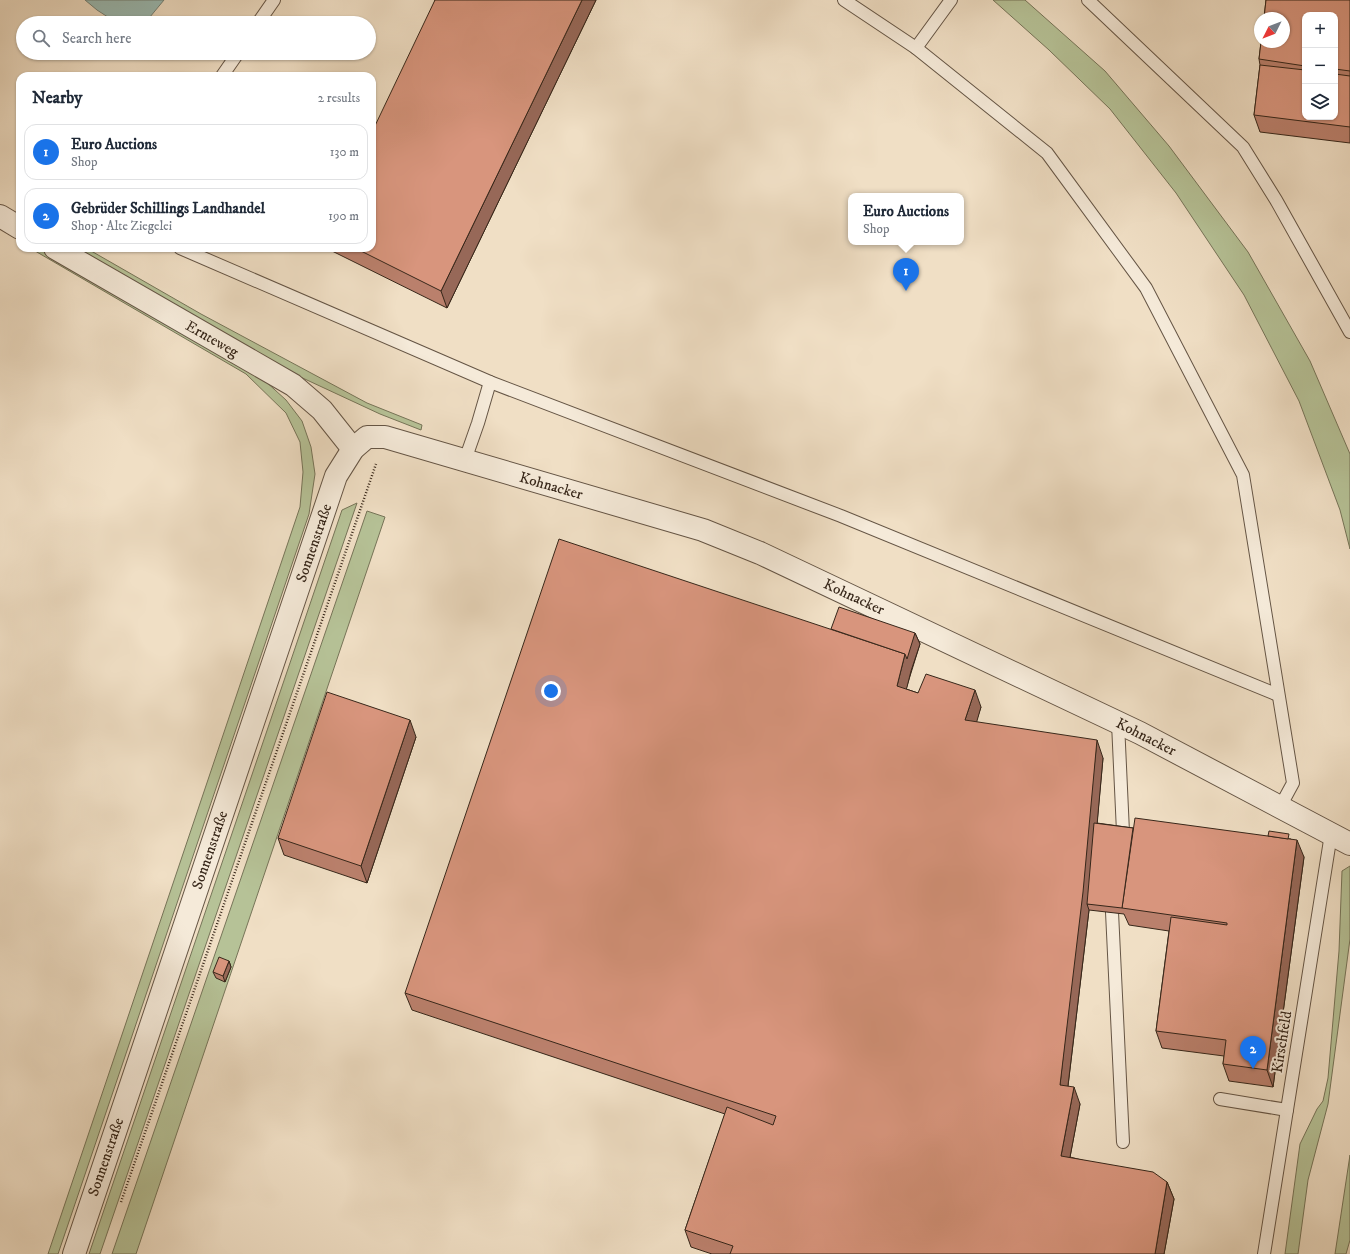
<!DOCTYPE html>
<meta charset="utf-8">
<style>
body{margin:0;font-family:"IM FELL DW Pica",serif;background:#f6f6f7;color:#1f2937}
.controls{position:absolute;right:12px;top:12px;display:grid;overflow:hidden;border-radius:8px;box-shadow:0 1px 3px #0004}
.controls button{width:36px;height:36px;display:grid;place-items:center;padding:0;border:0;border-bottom:1px solid #e0e1e3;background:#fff;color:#1f2937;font:20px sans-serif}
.compass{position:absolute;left:1254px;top:12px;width:36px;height:36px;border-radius:50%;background:#fff;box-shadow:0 1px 3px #0004;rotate:228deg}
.you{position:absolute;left:551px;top:691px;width:14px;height:14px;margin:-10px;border:3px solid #fff;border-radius:50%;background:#1a73e8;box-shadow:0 0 0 6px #1a73e833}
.badge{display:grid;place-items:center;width:26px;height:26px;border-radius:50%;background:#1a73e8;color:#fff;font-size:13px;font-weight:700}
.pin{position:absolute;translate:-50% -33px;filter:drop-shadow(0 1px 2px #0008)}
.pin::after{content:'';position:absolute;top:21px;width:14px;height:12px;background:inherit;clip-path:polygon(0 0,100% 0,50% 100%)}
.popup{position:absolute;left:848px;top:193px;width:116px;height:52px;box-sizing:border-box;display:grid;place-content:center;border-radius:8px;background:#fff;filter:drop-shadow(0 1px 3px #0005);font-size:13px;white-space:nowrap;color:#747a83}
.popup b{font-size:15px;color:#1f2937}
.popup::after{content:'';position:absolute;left:50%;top:100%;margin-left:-8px;border:8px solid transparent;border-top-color:#fff}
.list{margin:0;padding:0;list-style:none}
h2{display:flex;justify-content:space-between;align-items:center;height:52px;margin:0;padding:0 16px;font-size:17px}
h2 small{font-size:13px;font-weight:400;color:#747a83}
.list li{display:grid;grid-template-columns:26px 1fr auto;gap:12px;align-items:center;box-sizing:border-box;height:56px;margin:0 8px 8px;padding:0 8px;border:1px solid #e0e1e3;border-radius:12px}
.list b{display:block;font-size:15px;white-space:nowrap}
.list p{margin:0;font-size:13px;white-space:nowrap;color:#747a83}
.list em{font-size:13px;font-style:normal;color:#747a83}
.icon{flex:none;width:22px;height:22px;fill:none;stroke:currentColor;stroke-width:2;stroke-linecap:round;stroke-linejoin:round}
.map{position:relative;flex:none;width:1350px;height:1254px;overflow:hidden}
.search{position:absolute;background:#fff;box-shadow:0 1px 3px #0004;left:16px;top:16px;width:360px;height:44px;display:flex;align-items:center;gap:10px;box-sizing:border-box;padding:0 14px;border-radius:22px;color:#747a83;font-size:15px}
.panel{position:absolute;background:#fff;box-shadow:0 1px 3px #0004;left:16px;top:72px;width:360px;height:180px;border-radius:12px}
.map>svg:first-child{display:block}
.green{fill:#b6c297;stroke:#767458}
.water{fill:#9abcb5;stroke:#728077}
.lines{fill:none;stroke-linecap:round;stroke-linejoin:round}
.lane-casing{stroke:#655545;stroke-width:14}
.street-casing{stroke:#655545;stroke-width:24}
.path{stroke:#37271a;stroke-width:2.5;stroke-dasharray:1 2;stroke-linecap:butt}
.lane{stroke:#f5ead9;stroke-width:12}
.street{stroke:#f5ead9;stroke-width:22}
.wall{fill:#ba806c;stroke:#37271a;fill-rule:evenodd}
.shaded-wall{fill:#976858;stroke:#37271a}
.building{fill:#d8957d;stroke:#37271a}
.labels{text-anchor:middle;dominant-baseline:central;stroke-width:4;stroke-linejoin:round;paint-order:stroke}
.street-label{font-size:15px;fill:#37271a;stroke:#f5ead9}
</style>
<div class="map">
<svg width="1350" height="1254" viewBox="0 0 1350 1254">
<rect width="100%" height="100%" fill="#f0dfc5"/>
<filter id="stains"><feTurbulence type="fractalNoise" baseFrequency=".005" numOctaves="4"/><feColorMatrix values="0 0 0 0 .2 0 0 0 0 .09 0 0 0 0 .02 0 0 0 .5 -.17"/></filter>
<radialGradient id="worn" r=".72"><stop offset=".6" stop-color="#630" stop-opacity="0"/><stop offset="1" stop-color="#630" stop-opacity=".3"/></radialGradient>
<g class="green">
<polygon points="993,0 1025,0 1105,71 1169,146 1248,252 1310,361 1350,454 1350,549 1340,510 1299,401 1244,295 1176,193 1110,109 1049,50"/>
<polygon points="30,248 38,248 252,369 286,400 302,421 311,447 315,474 309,514 58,1254 48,1254 300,507 303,472 300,442 286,413 246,374"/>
<polygon points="71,248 86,248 201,314 367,403 422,425 421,430 380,414 294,374"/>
<polygon points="357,503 100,1254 89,1254 342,510"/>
<polygon points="367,511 385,517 136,1254 112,1254"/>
<polygon points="1350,866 1350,939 1328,1104 1308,1180 1298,1254 1285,1254 1300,1144 1317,1109 1323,1101 1328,1078 1339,951 1342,871"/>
<polygon points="1350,1155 1350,1240 1346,1254 1335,1254"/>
</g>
<polygon class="water" points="85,0 164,0 145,23 117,23 97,10"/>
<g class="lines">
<defs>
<g id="lane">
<polyline points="844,0 916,48 1047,153 1146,288 1243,475 1293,783 1280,807"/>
<polyline points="1088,0 1243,147 1276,200 1350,332"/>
<polyline points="258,23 274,0"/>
<polyline points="916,48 951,0"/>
<polyline points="222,76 238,53"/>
<polyline points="180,248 490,382 841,516 1278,695"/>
<polyline points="465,460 478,423 490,382"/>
<polyline points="1118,723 1123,832"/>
<polyline points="1112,912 1123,1142"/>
<polyline points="1220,1099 1287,1110"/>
<polyline points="1264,1254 1331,834"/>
</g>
<g id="street">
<polyline points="0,216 20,228"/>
<polyline points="55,248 293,385 322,410 353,449"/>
<polyline points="74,1254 336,476 353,449 367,437 385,437 703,530 760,553 1140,733 1350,844"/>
</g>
</defs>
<use href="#lane" class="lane-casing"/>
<use href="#street" class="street-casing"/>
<polyline class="path" points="121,1202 376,464"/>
<use href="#lane" class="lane"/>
<use href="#street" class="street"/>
</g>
<g class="wall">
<polygon points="435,0 596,0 447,308 330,250 329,248 372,248"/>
<path d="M1266 0H1350V143L1260 132 1254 115 1260 65 1259 59 1261 42H1284V18H1264ZM1305 15H1335V117H1305Z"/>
<polygon points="915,633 920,644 906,689 918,693 981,707 976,722 1103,758 1097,823 1133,828 1291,839 1304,857 1273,1087 1229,1081 1223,1064 1224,1056 1162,1048 1156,1031 1169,931 1129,925 1124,914 1089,910 1068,1086 1080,1104 1070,1157 1167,1182 1174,1199 1164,1254 712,1254 691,1247 685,1230 725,1114 412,1010 405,993"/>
<polygon points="416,737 367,883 284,855 278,838"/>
<polygon points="229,961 231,967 225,982 216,978 213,972"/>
</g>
<g class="shaded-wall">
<polygon points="582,0 596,0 447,308 441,291"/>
<polygon points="915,633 920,644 911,671 903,703 897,686 905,654"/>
<polygon points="975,690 981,707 972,738 965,720"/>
<polygon points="410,720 416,737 367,883 361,866"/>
<polygon points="1097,740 1103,758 1090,904 1087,904 1089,910 1066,1102 1060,1085"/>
<polygon points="1297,840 1304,857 1273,1087 1267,1070"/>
<polygon points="229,961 231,967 225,982 223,976"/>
<polygon points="1074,1087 1080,1104 1067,1173 1061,1156"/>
<polygon points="1167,1182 1174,1199 1164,1254 1155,1254"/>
</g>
<g class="building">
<polygon points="435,0 582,0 441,291 355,248 372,248 372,132"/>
<polygon points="1266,0 1350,0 1350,71 1335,69 1335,15 1305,15 1305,66 1259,59 1261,42 1284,42 1284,18 1264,18"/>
<polygon points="1260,65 1305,70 1305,117 1335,117 1335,74 1350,76 1350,127 1254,115"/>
<polygon points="559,539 905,654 897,686 918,693 926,674 975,690 965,720 1097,740 1083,892 1060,1085 1074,1087 1061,1156 1153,1172 1167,1182 1155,1254 730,1254 733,1246 685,1230 727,1107 773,1125 776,1116 405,993"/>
<polygon points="839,607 915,633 907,659 905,654 831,629"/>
<polygon points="327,692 410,720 361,866 278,838"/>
<polygon points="1135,818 1297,840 1267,1070 1223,1064 1226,1040 1156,1031 1171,917 1227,925 1227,923 1122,908"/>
<polygon points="1094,823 1133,828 1122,908 1087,904"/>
<polygon points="1269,831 1289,834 1288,839 1268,836"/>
<polygon points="219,957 229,961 223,976 213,972"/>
</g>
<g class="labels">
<g class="street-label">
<text transform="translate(212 339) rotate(30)">Ernteweg</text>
<text transform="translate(551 486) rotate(16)">Kohnacker</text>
<text transform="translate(314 543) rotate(-71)">Sonnenstraße</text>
<text transform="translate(854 597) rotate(25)">Kohnacker</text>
<text transform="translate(1146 737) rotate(27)">Kohnacker</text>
<text transform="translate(210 850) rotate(-71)">Sonnenstraße</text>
<text transform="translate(1282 1042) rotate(-81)">Kirschfeld</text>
<text transform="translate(106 1157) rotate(-71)">Sonnenstraße</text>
</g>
</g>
<rect width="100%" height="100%" filter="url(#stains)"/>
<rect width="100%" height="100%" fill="url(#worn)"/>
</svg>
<div class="controls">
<button>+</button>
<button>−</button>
<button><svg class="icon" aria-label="layers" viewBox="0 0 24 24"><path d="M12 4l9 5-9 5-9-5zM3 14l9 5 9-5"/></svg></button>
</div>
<svg class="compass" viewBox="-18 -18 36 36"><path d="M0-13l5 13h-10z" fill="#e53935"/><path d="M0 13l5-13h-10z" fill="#747a83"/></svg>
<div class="you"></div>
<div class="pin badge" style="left:906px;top:291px">1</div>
<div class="popup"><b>Euro Auctions</b>Shop</div>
<div class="pin badge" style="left:1253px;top:1069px">2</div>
<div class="search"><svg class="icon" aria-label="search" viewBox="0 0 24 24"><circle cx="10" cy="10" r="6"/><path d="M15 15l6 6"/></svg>Search here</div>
<section class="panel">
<h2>Nearby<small>2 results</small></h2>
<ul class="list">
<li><span class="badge">1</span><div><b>Euro Auctions</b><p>Shop</p></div><em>130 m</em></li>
<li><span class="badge">2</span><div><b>Gebrüder Schillings Landhandel</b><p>Shop · Alte Ziegelei</p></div><em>190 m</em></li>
</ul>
</section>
</div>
